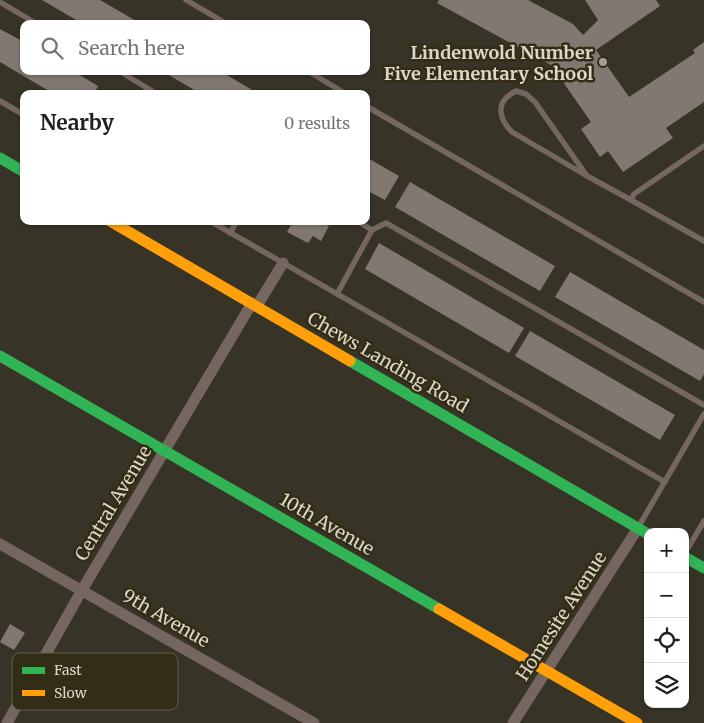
<!DOCTYPE html>
<meta charset="utf-8">
<style>
body{margin:0;font-family:Merriweather,serif;background:#f6f6f6;color:#202124}
.controls{position:absolute;right:15px;bottom:15px;display:grid;overflow:hidden;border-radius:10px;box-shadow:0 1px 4px #0004}
.controls button{width:45px;height:45px;display:grid;place-items:center;padding:0;border:0;border-bottom:1px solid #e0e0e0;background:#fff;color:#202124;font:25px sans-serif}
.list{margin:0;padding:0;list-style:none}
h2{display:flex;justify-content:space-between;align-items:center;height:65px;margin:0;padding:0 20px;font-size:21px}
h2 small{font-size:16px;font-weight:400;color:#757577}
.icon{flex:none;width:28px;height:28px;fill:none;stroke:currentColor;stroke-width:2;stroke-linecap:round;stroke-linejoin:round}
.map{position:relative;flex:none;width:704px;height:723px;overflow:hidden}
.search{position:absolute;background:#fff;box-shadow:0 1px 4px #0004;left:20px;top:20px;width:350px;height:55px;display:flex;align-items:center;gap:12px;box-sizing:border-box;padding:0 18px;border-radius:10px;color:#757577;font-size:19px}
.panel{position:absolute;background:#fff;box-shadow:0 1px 4px #0004;left:20px;top:90px;width:350px;height:135px;border-radius:10px}
.map>svg:first-child{display:block}
.building{fill:#817971}
.lines{fill:none;stroke-linecap:round;stroke-linejoin:round}
.lane{stroke:#75665f;stroke-width:5.5}
.street{stroke:#75665f;stroke-width:11}
.fast{stroke:#30b455;stroke-width:11}
.slow{stroke:#ff9f0a;stroke-width:11}
.poi-dot{fill:#a29e91;stroke:#332d16;stroke-width:2}
.labels{text-anchor:middle;dominant-baseline:central;stroke-width:5;stroke-linejoin:round;paint-order:stroke}
.poi-label{font-size:18px;font-weight:bold;fill:#dbd8ca;stroke:#332d16;text-anchor:end}
.street-label{font-size:18px;fill:#dbd8ca;stroke:#332d16}
.key{fill:#332d16;stroke:#65604c;stroke-width:1}
.key-label{font-size:14px;fill:#dbd8ca}
</style>
<div class="map">
<svg width="704" height="723" viewBox="0 0 704 723">
<rect width="100%" height="100%" fill="#373326"/>
<g class="building">
<polygon points="42,0 100,0 138,22 137,24 83,24"/>
<polygon points="439,0 528,0 573,24 583,35 598,20 585,0 656,0 660,6 596,50 629,97 695,53 693,50 704,42 704,102 666,128 673,138 623,172 608,151 600,157 581,129 591,122 551,65 437,3"/>
<polygon points="0,29 24,42 24,71 73,71 98,86 94,94 54,94 0,62"/>
<polygon points="162,71 220,71 259,94 201,94"/>
<polygon points="366,157 399,176 385,200 366,190"/>
<polygon points="410,182 555,266 540,291 395,207"/>
<polygon points="288,221 321,221 329,226 321,241 313,236 308,243 287,232 292,223"/>
<polygon points="379,243 524,328 509,353 365,269"/>
<polygon points="570,272 704,350 704,374 700,381 555,297"/>
<polygon points="530,331 675,415 660,440 515,356"/>
<polygon points="10,624 25,633 14,650 0,642"/>
</g>
<g class="lines">
<g class="lane">
<polyline points="186,0 227,24"/>
<polyline points="0,2 37,24"/>
<polyline points="119,71 157,94"/>
<polyline points="308,71 346,94"/>
<polyline points="0,101 24,115"/>
<polyline points="366,106 704,302"/>
<polyline points="704,146 634,194 631,200 704,241"/>
<path d="M587 176 512 132C498 118 495 101 516 91L526 94 535 102 587 176 631 200"/>
<polyline points="210,221 665,482"/>
<polyline points="372,230 386,223 704,405"/>
<polyline points="230,233 237,221"/>
<polyline points="337,294 372,230 357,221"/>
<polyline points="639,526 704,414"/>
<polyline points="685,553 704,521"/>
</g>
<g class="street">
<polyline points="257,306 283,263"/>
<polyline points="0,544 314,723"/>
<polyline points="7,723 82,590 252,303"/>
<polyline points="513,723 638,528"/>
</g>
<g class="fast">
<polyline points="0,158 24,172"/>
<polyline points="0,356 439,609"/>
<polyline points="350,361 648,534"/>
<polyline points="685,557 704,568"/>
</g>
<g class="slow">
<polyline points="110,221 350,361"/>
<polyline points="439,609 637,723"/>
</g>
</g>
<circle class="poi-dot" cx="603" cy="62" r="5"/>
<g class="labels">
<g class="poi-label">
<text x="593" y="52">Lindenwold Number<tspan x="593" dy="21">Five Elementary School</tspan></text>
</g>
<g class="street-label">
<text transform="translate(388 362) rotate(30)">Chews Landing Road</text>
<text transform="translate(113 503) rotate(-59)">Central Avenue</text>
<text transform="translate(327 524) rotate(30)">10th Avenue</text>
<text transform="translate(561 616) rotate(-57)">Homesite Avenue</text>
<text transform="translate(166 618) rotate(30)">9th Avenue</text>
</g>
</g>
<rect x="12" y="653" width="166" height="57" rx="8" class="key"/>
<rect x="22" y="667" width="23" height="7" fill="#30b455"/>
<rect x="22" y="690" width="23" height="6" fill="#ff9f0a"/>
<g class="key-label">
<text x="54" y="675">Fast</text>
<text x="54" y="698">Slow</text>
</g>
</svg>
<div class="controls">
<button>+</button>
<button>−</button>
<button><svg class="icon" aria-label="locate" viewBox="0 0 24 24"><circle cx="12" cy="12" r="6"/><path d="M12 2v4M12 18v4M2 12h4M18 12h4"/></svg></button>
<button><svg class="icon" aria-label="layers" viewBox="0 0 24 24"><path d="M12 4l9 5-9 5-9-5zM3 14l9 5 9-5"/></svg></button>
</div>
<div class="search"><svg class="icon" aria-label="search" viewBox="0 0 24 24"><circle cx="10" cy="10" r="6"/><path d="M15 15l6 6"/></svg>Search here</div>
<section class="panel">
<h2>Nearby<small>0 results</small></h2>
<ul class="list">
</ul>
</section>
</div>
